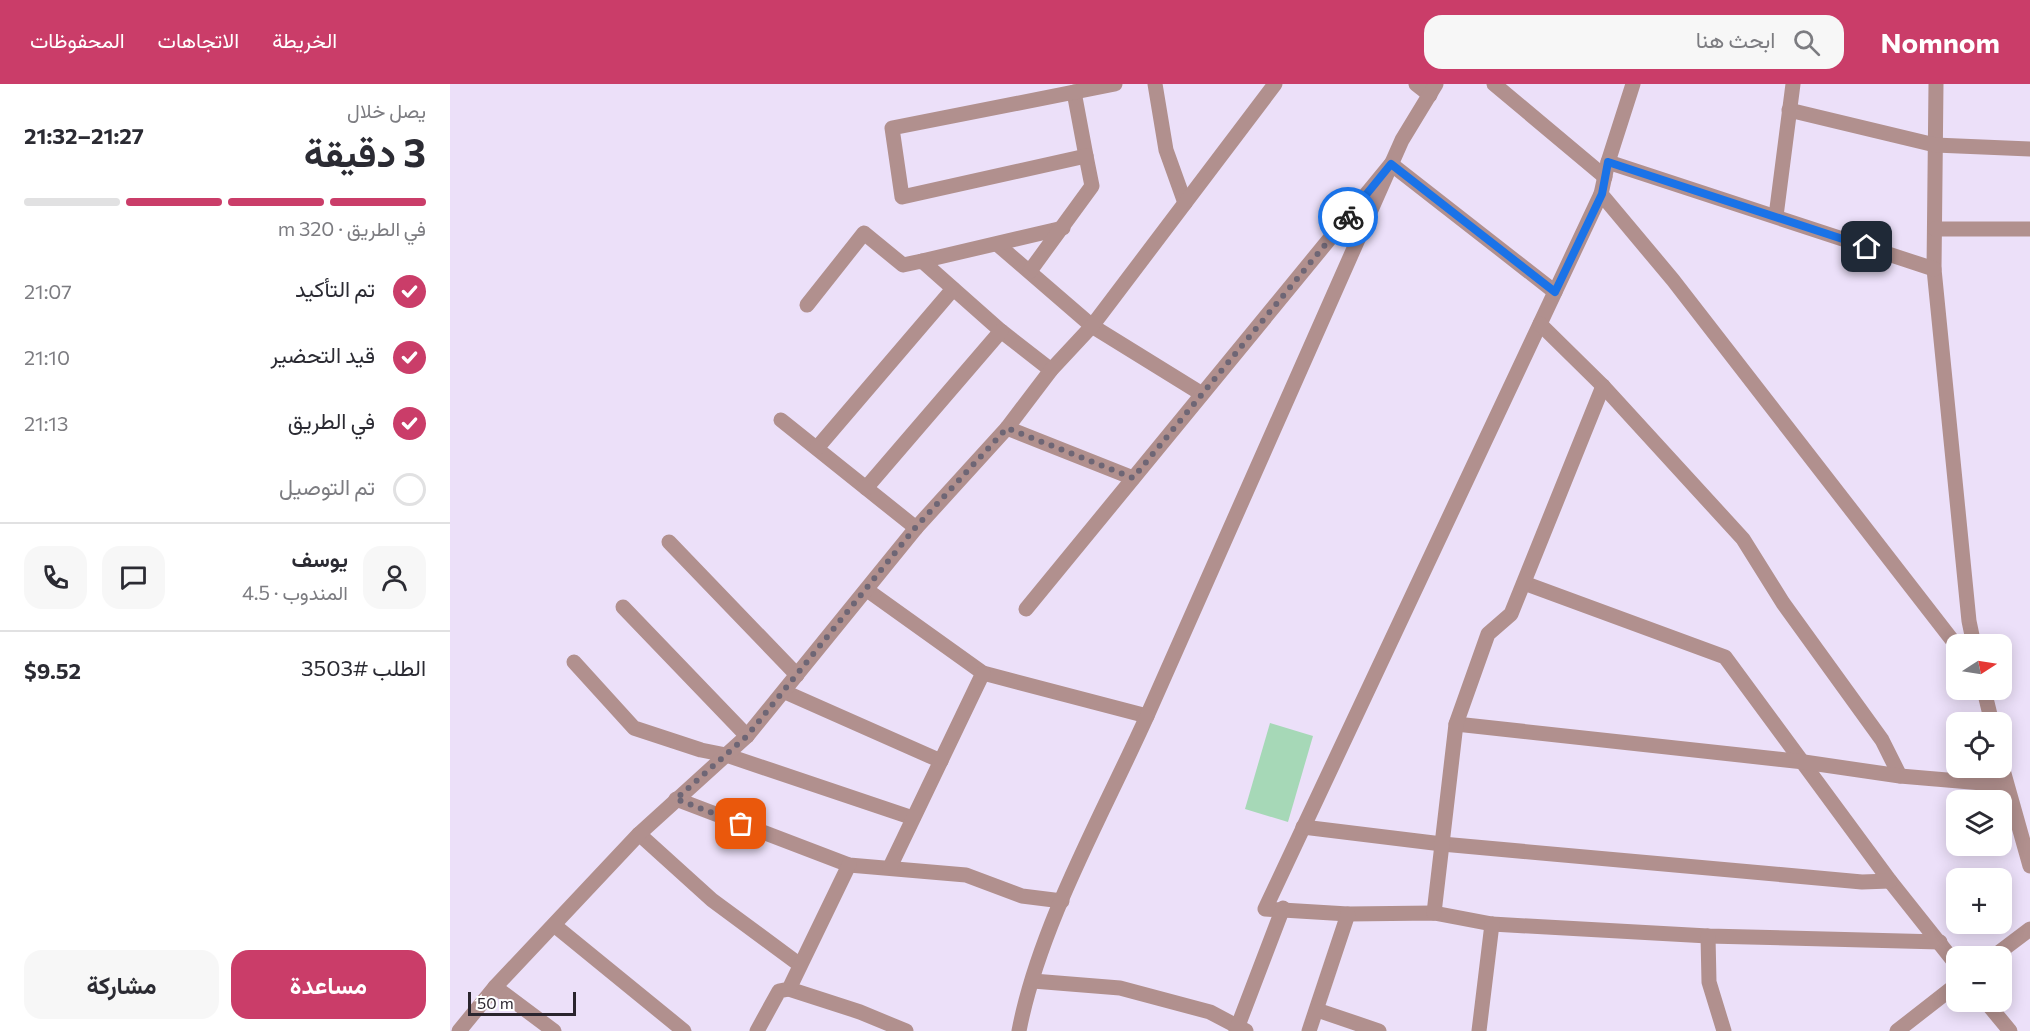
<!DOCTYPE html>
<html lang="ar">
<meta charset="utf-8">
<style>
:root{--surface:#fff;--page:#f7f7f7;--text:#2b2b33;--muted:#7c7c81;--line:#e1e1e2;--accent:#ca3d69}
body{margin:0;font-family:Commissioner,Vazirmatn,sans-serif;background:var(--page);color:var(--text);direction:rtl;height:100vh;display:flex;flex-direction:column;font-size:22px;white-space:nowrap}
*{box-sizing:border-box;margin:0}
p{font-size:20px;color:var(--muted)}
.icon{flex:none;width:33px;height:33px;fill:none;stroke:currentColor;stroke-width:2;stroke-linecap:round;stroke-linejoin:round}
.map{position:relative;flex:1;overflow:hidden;direction:ltr}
.drawer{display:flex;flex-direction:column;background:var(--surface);width:450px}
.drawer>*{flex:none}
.needle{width:39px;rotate:78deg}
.controls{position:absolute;left:1496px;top:550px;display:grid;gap:12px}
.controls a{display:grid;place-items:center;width:66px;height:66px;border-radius:12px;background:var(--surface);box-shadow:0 3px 15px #0003;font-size:30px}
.scale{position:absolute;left:18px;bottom:15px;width:108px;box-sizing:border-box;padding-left:6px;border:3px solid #2a252e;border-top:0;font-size:16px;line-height:21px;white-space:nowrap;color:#2a252e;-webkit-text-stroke:4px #fff;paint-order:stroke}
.pin{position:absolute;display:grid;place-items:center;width:51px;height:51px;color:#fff;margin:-26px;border-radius:12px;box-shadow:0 3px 9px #0006}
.courier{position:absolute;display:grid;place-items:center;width:60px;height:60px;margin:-30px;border:4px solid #1a73e8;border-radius:50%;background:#fff;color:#222;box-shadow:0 2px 8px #0007}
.summary em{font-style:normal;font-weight:700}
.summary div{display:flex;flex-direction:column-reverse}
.summary{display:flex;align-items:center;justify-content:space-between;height:102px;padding:0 24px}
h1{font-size:39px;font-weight:700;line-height:45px}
.bar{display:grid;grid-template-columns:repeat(4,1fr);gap:9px 6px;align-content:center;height:72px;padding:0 24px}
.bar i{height:8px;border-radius:4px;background:var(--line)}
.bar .active{background:var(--accent)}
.bar p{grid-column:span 4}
.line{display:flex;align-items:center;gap:15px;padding:0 24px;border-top:2px solid var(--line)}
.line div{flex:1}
.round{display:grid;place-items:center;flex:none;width:63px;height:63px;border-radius:18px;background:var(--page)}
ol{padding:0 24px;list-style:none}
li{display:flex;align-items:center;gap:18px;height:66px}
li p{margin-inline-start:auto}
li .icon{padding:6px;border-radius:50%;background:var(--accent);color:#fff;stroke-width:4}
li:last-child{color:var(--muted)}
li i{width:33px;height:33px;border:3px solid var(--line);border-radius:50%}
.button{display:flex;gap:12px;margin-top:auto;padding:12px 24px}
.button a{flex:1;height:69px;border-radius:18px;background:var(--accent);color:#fff;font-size:24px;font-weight:700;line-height:69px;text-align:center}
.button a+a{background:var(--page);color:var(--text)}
header{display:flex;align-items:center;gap:36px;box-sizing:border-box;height:84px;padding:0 30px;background:var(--accent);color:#fff}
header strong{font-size:28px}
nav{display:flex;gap:33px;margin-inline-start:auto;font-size:21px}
.search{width:420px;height:54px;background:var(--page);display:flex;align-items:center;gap:15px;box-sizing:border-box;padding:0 21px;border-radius:18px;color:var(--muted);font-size:22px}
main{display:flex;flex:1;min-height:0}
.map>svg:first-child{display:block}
</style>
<header>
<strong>Nomnom</strong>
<div class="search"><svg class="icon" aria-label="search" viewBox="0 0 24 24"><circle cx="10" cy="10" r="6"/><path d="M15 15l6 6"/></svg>ابحث هنا</div>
<nav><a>الخريطة</a><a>الاتجاهات</a><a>المحفوظات</a></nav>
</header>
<main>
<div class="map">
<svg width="1580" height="947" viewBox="0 0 1580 947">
<rect width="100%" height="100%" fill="#ece0f9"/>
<polygon fill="#a6d8b7" points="820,639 863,652 838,738 795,725"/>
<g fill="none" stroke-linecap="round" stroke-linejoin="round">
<g stroke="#b1908e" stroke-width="15">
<polyline points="705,0 716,66 735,119"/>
<polyline points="966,0 980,11"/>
<polyline points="1044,0 1155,93"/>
<polyline points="1183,0 1158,78 1151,110 815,825 898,830 984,829 1042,840 1258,852 1490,858"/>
<polyline points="1486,0 1484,185 1519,537 1524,561"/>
<polyline points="624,8 636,72"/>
<polyline points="1339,26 1485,61 1580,65"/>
<polyline points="1158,78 1484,185"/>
<polyline points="1151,110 1223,196 1506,561"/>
<polyline points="1326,132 1343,0"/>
<polyline points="1485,145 1580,145"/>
<polyline points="547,160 642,242 752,310"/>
<polyline points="472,177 613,144"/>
<polyline points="580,187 642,102 636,72 452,113 442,44 665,0"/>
<polyline points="357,221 414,149 453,181 472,177 551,247 601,286"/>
<polyline points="1090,240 1153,302 1293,455 1333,519 1432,656 1450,692"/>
<polyline points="331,336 466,444"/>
<polyline points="557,344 683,394"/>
<polyline points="367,364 503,205"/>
<polyline points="416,404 551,247"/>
<polyline points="219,458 347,591"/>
<polyline points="1074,499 1275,573 1440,797 1506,880"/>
<polyline points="417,506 533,589 697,632"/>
<polyline points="173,523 297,652"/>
<polyline points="576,525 941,80 1105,208"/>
<polyline points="124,578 184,644 251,666 276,671 463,734"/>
<polyline points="1534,606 1542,639"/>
<polyline points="335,608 491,677"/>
<polyline points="1006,640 1354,678 1450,692 1556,701"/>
<polyline points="1551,679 1580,782"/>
<polyline points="226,715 399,781 516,791 572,812 612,817"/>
<polyline points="853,743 992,760 1412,798 1440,797"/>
<polyline points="189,750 262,816 350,881"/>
<polyline points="440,783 533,589"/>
<polyline points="984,829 1006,640 1038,550 1061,530 1153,302"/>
<polyline points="104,841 234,947"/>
<polyline points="1258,852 1259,898 1274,947"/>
<polyline points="1543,873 1580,845"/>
<polyline points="583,897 670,904 760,928 796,947"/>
<polyline points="45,903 104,947"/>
<polyline points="339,905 410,928 456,947"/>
<polyline points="1536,918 1560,947"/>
<polyline points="867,926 929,947"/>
<polyline points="9,947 45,903 189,750 297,652 466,444 557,344 601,286 642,242 825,0"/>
<polyline points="307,947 329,907 339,905 399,781"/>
<path d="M569,947c20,-105 84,-217 128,-315 86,-192 169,-384 255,-576l34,-56"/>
<polyline points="786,947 833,824"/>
<polyline points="859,947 898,830"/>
<polyline points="1029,947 1042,840"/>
<polyline points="1447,947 1506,901"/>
</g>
</g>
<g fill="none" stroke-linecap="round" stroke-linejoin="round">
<polyline stroke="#6e6675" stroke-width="6" stroke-dasharray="0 10.8" points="291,740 226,715 297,652 465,444 557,344 683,394 898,133"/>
<polyline stroke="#1a73e8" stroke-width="8" points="898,133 941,80 1105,208 1152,110 1158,78 1417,163"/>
</g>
</svg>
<div class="controls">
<a><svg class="needle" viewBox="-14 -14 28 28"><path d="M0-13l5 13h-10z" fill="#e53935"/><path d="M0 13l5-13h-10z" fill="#7c7c81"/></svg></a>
<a><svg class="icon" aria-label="locate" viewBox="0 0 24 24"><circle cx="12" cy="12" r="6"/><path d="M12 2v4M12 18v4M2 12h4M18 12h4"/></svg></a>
<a><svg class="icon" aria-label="layers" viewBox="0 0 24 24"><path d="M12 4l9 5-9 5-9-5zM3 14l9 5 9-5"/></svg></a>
<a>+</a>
<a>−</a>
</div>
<div class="scale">50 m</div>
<div class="pin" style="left:291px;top:740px;background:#ea580c"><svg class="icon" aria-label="bag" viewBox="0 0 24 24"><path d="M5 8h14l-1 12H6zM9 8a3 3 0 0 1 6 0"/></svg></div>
<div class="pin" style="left:1417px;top:163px;background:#1f2937"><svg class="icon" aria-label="home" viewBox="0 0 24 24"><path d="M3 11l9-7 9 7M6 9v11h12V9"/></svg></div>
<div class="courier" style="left:898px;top:133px"><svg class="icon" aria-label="bike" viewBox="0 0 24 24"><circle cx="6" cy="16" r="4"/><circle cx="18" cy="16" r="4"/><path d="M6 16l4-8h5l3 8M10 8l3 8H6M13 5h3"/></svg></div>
</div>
<section class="drawer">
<div class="summary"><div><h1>3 دقيقة</h1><p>يصل خلال</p></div><em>21:27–21:32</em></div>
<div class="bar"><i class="active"></i><i class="active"></i><i class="active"></i><i></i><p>في الطريق · 320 m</p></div>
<ol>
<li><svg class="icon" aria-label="check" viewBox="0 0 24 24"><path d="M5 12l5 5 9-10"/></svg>تم التأكيد<p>21:07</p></li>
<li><svg class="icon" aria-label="check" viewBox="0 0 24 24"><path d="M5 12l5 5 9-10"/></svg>قيد التحضير<p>21:10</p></li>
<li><svg class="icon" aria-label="check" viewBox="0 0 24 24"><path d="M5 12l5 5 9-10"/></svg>في الطريق<p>21:13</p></li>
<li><i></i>تم التوصيل</li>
</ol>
<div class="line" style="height:108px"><a class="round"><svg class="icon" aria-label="person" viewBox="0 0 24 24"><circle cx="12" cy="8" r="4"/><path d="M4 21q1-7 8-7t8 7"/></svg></a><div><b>يوسف</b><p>المندوب · 4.5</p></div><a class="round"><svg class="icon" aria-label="chat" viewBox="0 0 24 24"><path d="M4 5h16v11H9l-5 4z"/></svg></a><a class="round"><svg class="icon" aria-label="phone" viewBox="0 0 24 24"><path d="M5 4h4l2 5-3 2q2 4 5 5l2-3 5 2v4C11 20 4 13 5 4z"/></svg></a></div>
<div class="line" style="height:78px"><div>الطلب #3503</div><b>$9.52</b></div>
<div class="button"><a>مساعدة</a><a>مشاركة</a></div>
</section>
</main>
